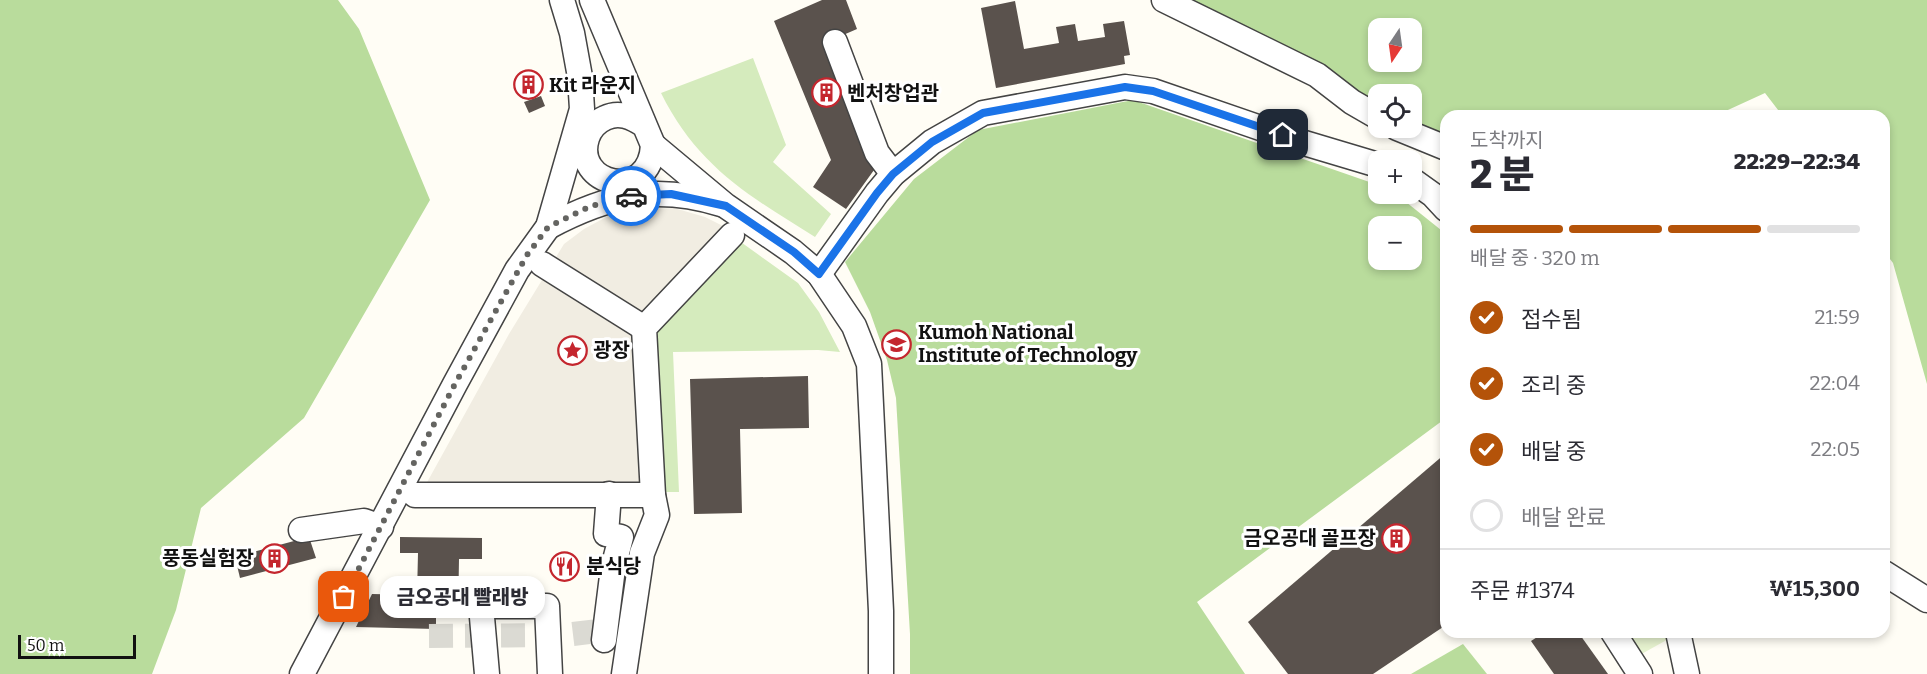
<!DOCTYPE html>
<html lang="ko">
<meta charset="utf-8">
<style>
:root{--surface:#fff;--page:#f7f7f7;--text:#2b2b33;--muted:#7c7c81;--line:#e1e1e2;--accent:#b45309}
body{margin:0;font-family:Bitter,"Noto Sans KR",serif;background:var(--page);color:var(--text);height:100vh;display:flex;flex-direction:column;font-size:22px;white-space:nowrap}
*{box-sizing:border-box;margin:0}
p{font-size:20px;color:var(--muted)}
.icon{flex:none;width:33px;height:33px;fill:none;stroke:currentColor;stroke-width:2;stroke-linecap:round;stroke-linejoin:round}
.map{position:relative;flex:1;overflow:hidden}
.side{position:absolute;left:1440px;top:110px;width:450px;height:528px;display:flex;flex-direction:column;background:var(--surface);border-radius:18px;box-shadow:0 3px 9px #0003}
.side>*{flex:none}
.needle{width:39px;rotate:193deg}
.buttons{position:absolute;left:1368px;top:18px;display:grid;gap:12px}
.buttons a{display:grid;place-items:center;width:54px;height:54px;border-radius:12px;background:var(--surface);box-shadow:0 3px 9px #0003;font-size:30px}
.scale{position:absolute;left:18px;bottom:15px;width:118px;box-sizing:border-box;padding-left:6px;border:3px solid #111;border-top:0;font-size:16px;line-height:21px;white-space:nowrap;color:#111;-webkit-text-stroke:4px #fff;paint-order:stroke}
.pin{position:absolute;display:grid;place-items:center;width:51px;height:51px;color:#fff;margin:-26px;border-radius:12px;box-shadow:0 3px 9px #0006}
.courier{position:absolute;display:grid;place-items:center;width:60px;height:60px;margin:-30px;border:4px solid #1a73e8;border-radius:50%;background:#fff;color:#222;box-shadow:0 2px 8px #0007}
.bubble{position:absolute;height:42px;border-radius:18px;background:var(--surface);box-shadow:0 3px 9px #0003;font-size:20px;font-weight:800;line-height:42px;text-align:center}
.summary em{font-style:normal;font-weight:800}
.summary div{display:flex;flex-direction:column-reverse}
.summary{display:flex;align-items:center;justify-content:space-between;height:102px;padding:0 30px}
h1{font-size:39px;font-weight:800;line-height:45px}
.bar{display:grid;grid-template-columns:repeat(4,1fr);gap:9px 6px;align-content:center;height:72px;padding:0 30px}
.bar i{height:8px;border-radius:4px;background:var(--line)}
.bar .active{background:var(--accent)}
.bar p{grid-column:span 4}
.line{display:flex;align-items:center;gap:15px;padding:0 30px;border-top:2px solid var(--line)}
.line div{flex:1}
ol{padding:0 30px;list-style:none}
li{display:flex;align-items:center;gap:18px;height:66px}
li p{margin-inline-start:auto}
li .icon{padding:6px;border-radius:50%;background:var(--accent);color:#fff;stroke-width:4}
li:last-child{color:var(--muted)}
li i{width:33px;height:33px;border:3px solid var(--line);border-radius:50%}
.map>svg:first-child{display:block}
</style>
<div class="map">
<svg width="1927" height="674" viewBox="0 0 1927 674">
<rect width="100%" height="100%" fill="#fffdf5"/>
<g fill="#d5ebbd">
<path d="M753,58l33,87 -13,17 58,52 -16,23c-66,-41 -118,-71 -154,-144z"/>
<polygon points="738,240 798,283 819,312 840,352 818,350 673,352 679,492 655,492 649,329"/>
</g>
<g fill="#b9dc9c" fill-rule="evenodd">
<polygon points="0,0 338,0 359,29 430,200 304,418 201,508 176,610 152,674 0,674"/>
<path d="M1166,0h761v384l-34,-121 -9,-12v-135l-102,-1 -17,-22 -48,22 -271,1v28l-34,-17v-33h-34v16zM1378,28h34v34h-34z"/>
<path d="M1133,100l245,85v9h18l50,40v184l-249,184 48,72h-335v-40l-14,-236 -9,-38 -17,-48 -25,-50 69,-83 64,-49zM1378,226h34v34h-34z"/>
<polygon points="1463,644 1487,674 1411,674"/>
</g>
<polygon fill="#e6f2cf" points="1619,632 1670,632 1672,637 1638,656"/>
<polygon fill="#f1ede2" points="674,208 705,217 731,230 644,326 650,492 420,495 509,334 564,244 584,229 612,214 642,209"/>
<g fill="#5a524d">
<polygon points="822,0 846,0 857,29 827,42 870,144 874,170 846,209 813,187 831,160 774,21"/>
<polygon points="1015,1 1024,49 1059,43 1056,27 1075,24 1078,41 1105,37 1103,24 1124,21 1130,55 1124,56 1125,64 996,88 981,8"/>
<circle cx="528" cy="85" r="9"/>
<polygon points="541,96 545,106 529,113 524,102"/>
<polygon points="808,376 809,428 740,429 742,513 694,514 690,379"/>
<polygon points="1446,453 1446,625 1373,674 1288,674 1248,622"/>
<polygon points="309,537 316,558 240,578 235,557"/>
<polygon points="400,537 482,538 482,559 459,559 458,617 436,617 436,629 356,627 372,594 417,595 418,553 400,553"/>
<polygon points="1545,632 1578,632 1608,674 1554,674 1531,641"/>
</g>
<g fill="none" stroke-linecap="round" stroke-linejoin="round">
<polyline stroke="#dbdad3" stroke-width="24" stroke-dasharray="24 12" stroke-linecap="butt" points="429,636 565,635 606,630"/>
<defs>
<g id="minor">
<path d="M592,0l61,145c-3,59 -81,40 -66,-7 3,-9 9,-16 18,-20 14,-7 27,-1 39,7"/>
<polyline points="1164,0 1317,75 1352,102 1378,117"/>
<polyline points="835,42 877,153 893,174"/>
<polyline points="1397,128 1446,148"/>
<polyline points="653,145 726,206 793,252 819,274 854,326 869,364 881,611 881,674"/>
<polyline points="1412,180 1433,195 1446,209"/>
<path d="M548,227c60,-32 107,-43 173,-23"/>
<polyline points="542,264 644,328"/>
<polyline points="819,274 877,193 893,174 932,142 983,113 1125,87 1153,91 1301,142 1378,165"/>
<polyline points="415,495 653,495"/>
<polyline points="301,530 364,521 381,527"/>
<polyline points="1884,573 1927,600"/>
<polyline points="1613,632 1640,674"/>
<polyline points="1678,632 1687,674"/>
<polyline points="604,640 613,568 621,537 606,534 609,494"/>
<polyline points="302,674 455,384 517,270 548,227 582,109 580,77 572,33 562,0"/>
<polyline points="487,674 481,606 547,606 550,674"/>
<polyline points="624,674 642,553 657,515 653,495 644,328 732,235"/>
</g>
</defs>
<use href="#minor" stroke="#444" stroke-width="27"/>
<use href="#minor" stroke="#fff" stroke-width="24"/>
</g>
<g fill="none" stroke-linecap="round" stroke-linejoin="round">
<polyline stroke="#646461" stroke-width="6" stroke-dasharray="0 10.8" points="344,597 455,384 527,255 548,227 591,206 631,196"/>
<polyline stroke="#1a73e8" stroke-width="8" points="631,196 671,194 726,206 794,252 819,274 877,193 893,174 932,142 983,113 1125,87 1153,91 1283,135"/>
</g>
<defs>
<symbol id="building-ring" viewBox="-11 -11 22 22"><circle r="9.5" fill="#fff" stroke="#c4262e" stroke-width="1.5"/><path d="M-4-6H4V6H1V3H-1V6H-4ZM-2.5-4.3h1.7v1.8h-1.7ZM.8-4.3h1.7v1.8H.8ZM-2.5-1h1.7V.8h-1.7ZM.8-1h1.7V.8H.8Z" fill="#c4262e"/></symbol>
<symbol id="university-ring" viewBox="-11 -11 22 22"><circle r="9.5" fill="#fff" stroke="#c4262e" stroke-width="1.5"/><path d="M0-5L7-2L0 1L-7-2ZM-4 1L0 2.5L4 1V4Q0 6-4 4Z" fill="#c4262e"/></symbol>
<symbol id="sight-ring" viewBox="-11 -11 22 22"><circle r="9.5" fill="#fff" stroke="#c4262e" stroke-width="1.5"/><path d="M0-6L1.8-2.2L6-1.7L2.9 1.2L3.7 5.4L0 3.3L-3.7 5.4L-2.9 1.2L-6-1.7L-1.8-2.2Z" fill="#c4262e"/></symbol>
<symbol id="restaurant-ring" viewBox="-11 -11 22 22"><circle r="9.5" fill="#fff" stroke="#c4262e" stroke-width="1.5"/><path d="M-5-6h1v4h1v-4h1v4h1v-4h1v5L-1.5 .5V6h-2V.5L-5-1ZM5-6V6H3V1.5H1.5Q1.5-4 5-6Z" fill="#c4262e"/></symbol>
</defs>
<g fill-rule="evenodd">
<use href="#building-ring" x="512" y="68" width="33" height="33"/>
<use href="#building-ring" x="810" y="76" width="33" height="33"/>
<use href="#university-ring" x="880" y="328" width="33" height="33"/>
<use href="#sight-ring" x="556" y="334" width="33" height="33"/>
<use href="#building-ring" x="1380" y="522" width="33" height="33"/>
<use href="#building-ring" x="258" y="542" width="33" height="33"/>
<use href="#restaurant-ring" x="548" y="550" width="33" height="33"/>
</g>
<g text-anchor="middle" stroke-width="6" stroke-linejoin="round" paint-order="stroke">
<g font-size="20" font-weight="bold" fill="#111" stroke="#fff" text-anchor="start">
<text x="549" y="92">Kit 라운지</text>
<text x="847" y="100">벤처창업관</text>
<text x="918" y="339">Kumoh National<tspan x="918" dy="23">Institute of Technology</tspan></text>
<text x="593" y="357">광장</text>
<text x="1376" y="545" text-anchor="end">금오공대 골프장</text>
<text x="254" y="565" text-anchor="end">풍동실험장</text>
<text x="586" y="573">분식당</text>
</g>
</g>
</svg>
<div class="buttons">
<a><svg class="needle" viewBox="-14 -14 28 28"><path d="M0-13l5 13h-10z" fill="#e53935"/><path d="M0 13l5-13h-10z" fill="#7c7c81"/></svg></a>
<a><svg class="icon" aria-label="locate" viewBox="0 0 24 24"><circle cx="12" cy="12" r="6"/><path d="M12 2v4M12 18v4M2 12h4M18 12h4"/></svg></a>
<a>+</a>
<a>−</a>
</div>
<div class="scale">50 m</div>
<div class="pin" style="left:344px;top:597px;background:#ea580c"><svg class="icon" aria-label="bag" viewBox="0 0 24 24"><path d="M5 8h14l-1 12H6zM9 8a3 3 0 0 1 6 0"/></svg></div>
<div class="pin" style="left:1283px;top:135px;background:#1f2937"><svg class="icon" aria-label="home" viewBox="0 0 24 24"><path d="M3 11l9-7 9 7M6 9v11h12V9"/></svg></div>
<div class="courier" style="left:631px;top:196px"><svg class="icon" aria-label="car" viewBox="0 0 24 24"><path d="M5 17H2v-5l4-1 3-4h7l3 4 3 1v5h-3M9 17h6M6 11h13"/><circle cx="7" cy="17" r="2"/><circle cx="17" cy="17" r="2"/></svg></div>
<div class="bubble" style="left:380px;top:576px;width:165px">금오공대 빨래방</div>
<section class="side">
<div class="summary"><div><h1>2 분</h1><p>도착까지</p></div><em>22:29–22:34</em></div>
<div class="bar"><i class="active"></i><i class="active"></i><i class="active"></i><i></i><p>배달 중 · 320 m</p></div>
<ol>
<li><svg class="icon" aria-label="check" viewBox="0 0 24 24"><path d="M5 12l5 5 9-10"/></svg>접수됨<p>21:59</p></li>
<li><svg class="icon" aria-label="check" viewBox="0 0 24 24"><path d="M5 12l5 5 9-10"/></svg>조리 중<p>22:04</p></li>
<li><svg class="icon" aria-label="check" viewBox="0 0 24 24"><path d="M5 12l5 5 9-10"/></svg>배달 중<p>22:05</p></li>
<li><i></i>배달 완료</li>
</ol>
<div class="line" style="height:78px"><div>주문 #1374</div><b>₩15,300</b></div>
</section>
</div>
